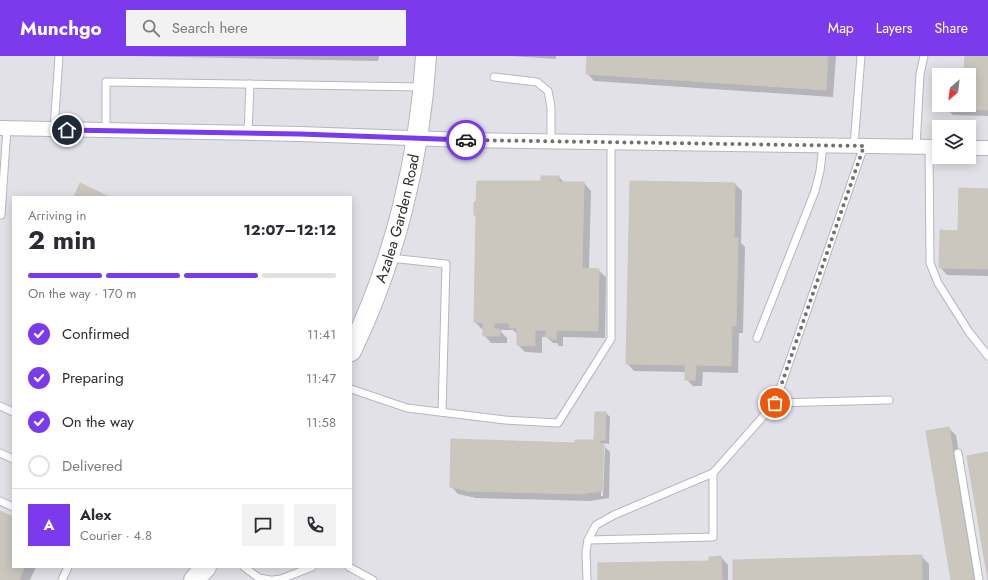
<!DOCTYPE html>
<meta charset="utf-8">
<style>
:root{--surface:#fff;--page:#f2f2f3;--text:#2b2b33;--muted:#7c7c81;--line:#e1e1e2;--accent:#7c3aed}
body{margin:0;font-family:Jost,sans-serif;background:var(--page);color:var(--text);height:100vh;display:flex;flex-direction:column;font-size:15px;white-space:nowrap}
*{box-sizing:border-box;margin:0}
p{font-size:13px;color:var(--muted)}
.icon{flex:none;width:22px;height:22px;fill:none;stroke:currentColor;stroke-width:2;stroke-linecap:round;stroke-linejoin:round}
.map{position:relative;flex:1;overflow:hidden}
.sheet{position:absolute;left:12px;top:140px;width:340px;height:372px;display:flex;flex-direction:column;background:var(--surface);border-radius:0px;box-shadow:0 2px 10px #0003}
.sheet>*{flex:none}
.needle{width:26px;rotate:208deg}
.controls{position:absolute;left:932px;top:12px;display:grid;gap:8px}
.controls a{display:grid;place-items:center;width:44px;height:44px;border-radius:0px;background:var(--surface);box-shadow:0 2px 10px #0003;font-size:20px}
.pin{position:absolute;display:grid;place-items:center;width:34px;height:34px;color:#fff;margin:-17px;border:2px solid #fff;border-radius:50%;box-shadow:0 1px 4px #0007}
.courier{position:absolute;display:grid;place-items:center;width:40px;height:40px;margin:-20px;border:3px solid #7c3aed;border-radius:50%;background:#fff;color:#222;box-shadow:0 1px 5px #0007}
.headline em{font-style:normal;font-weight:700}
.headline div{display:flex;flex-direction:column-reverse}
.headline{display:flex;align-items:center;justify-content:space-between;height:68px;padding:0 16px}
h1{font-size:26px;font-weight:700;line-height:30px}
.bar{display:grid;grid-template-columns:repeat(4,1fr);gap:6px 4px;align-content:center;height:48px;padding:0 16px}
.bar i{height:5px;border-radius:3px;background:var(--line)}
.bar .selected{background:var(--accent)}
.bar p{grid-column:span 4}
.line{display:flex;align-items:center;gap:10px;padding:0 16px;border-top:1px solid var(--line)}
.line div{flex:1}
.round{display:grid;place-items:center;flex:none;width:42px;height:42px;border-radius:0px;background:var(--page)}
ol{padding:0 16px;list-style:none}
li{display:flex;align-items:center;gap:12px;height:44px}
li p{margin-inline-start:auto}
li .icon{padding:4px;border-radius:50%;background:var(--accent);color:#fff;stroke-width:4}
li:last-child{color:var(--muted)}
li i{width:22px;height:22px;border:2px solid var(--line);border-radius:50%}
header{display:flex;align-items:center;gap:24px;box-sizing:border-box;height:56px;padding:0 20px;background:var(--accent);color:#fff}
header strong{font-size:19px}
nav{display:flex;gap:22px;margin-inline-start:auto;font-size:14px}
.search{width:280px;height:36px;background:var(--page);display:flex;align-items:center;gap:10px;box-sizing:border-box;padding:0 14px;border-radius:0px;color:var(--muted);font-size:15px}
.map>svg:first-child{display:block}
</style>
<header>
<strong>Munchgo</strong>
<div class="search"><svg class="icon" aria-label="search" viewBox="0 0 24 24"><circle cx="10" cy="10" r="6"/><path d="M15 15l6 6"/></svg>Search here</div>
<nav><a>Map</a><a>Layers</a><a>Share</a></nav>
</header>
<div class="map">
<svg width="988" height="524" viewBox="0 0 988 524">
<rect width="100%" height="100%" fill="#efe9e1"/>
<path fill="#e3e1e8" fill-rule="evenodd" d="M0,0h988v524h-988zM939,19h30v30h-30zM939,71h30v30h-30zM13,141h338v370h-338z"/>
<g fill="#0003" fill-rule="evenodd">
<polygon points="129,0 379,0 378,5"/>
<polygon points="511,0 556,0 556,3"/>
<polygon points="588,0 836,0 833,41 594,25 587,17"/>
<polygon points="966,0 988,0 988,60 953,59 946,52 946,49 969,49 969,19 949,19 965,15"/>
<polygon points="559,121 565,127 584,127 591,135 589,213 598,214 606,221 605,282 563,281 563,290 559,290 557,287 553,287 547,281 542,281 542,297 525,296 518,289 517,278 513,274 501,274 501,276 507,282 507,287 491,287 484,279 484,273 482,273 475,266 477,161 475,159 542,126"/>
<polygon points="735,128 742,135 741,187 745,191 743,277 739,277 738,317 703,316 702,330 693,330 686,323 686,316 634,315 627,307"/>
<polygon points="988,134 988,220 947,219 940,211 959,176"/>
<path d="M606,357l4,4 -1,27 -8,-1 9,9 -1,46 -19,3 -114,-3 -18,-4 -7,-8 125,-42 20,-3zM603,391h2l-2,49h-2z"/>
<polygon points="948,372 956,379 980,524 952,524"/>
<polygon points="0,456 13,462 13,511 36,511 30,524 0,524"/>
<polygon points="921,500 929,508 929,524 734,524"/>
<polygon points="721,501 728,509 728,524 599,524 710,505"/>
</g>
<g fill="#cbc7bf" stroke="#cbc5ba">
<polygon points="587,0 828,0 826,34 586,18"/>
<polygon points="965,0 988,0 988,54 945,52 945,49 969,49 969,19 948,19 948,14 964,14"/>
<polygon points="541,120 559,120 559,126 584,126 582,212 599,213 598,275 556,274 556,283 551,283 551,281 545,281 546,274 535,274 535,290 517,289 517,272 509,272 509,267 494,267 494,273 500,273 500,280 483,280 483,267 474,266 476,159 474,159 474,146 476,146 477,125 541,125"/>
<polygon points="630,125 735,127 734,182 738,182 736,270 732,270 731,310 696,309 695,324 685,324 685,309 626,308"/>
<polygon points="80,127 109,141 74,141"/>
<polygon points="959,132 988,133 988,213 939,212 940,174 958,175"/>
<polygon points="595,356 606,356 605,384 594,384"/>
<polygon points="949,371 974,524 951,524 926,375"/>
<polygon points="451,383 575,387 575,384 600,384 600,388 604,388 602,435 582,438 468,435 450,431"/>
<polygon points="988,396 988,524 967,400"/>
<polygon points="0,455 13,461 13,511 25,511 19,524 0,524"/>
<polygon points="922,499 922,524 733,524 733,504"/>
<polygon points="721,500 722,524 598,524 598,507 709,505 709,501"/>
</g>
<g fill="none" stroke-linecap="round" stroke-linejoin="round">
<defs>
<g id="service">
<polyline points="494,21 537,26 548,35 551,51 551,85"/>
<polyline points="54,73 59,0"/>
<polyline points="106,74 106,26 422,31"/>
<polyline points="248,77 250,28"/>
<polyline points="854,90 861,0"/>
<polyline points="916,91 920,18 924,0"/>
<polyline points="929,91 930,207 938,227 969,276 988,300"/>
<polyline points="0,159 1,159 7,72"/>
<polyline points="390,202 446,208 442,356"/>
<polyline points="757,282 815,135 820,115 823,89"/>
<polyline points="351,333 407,352 505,364 558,367 611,283 611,86"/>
<polyline points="775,347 889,344"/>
<polyline points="0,350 13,356"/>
<polyline points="0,397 13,403"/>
<polyline points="958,397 979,524"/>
<polyline points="0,445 13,451"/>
<polyline points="588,484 713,481 713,417"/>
<polyline points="244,511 259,522 270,524"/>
<polyline points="349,511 373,524"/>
<polyline points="62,524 68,511"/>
<polyline points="273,524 281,523 312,511"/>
<polyline points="587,524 586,496 588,484 596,469 614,459 713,417 775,347 864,90"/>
</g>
<g id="minor">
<polyline points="0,72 300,78 465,84 939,91"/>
<polyline points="969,92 988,92"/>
</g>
<g id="secondary">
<path id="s1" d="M351,295c44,-91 69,-194 75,-295"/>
<polyline points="194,524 206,511"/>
</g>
</defs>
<use href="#service" stroke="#b4b7c1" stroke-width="9"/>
<use href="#minor" stroke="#b4b7c1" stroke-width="16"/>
<use href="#secondary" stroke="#b4b7c1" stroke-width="22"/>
<use href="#service" stroke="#fff" stroke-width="7"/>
<use href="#minor" stroke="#fff" stroke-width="14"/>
<use href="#secondary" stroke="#fff" stroke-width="20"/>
</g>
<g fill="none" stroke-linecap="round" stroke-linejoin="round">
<polyline stroke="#726f6d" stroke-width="4" stroke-dasharray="0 7.2" points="466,84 864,90 775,347"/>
<polyline stroke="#7c3aed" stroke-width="5" points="67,74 300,78 466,84"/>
</g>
<g text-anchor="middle" stroke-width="3" stroke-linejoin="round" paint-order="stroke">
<g font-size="15" fill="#2e2e2e" stroke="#fff">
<text dy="5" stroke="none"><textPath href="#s1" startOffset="141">Azalea Garden Road</textPath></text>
</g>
</g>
</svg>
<div class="controls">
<a><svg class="needle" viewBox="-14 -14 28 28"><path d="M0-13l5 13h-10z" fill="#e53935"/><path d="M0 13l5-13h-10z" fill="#7c7c81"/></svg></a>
<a><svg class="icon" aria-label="layers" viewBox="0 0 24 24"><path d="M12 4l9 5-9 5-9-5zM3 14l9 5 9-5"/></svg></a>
</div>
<div class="pin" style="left:775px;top:347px;background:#ea580c"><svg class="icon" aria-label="bag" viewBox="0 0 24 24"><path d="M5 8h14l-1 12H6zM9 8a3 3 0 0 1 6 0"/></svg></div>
<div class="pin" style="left:67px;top:74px;background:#1f2937"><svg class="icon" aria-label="home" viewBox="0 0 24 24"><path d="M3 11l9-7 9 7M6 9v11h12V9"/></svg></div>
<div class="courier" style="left:466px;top:84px"><svg class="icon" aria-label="car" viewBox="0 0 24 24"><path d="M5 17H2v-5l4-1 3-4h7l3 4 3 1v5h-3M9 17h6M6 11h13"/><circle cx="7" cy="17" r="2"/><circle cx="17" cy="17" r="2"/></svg></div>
<section class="sheet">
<div class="headline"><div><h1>2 min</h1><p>Arriving in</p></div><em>12:07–12:12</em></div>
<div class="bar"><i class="selected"></i><i class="selected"></i><i class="selected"></i><i></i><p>On the way · 170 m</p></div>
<ol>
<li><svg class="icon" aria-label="check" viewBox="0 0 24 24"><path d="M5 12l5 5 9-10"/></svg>Confirmed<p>11:41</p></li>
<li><svg class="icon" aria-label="check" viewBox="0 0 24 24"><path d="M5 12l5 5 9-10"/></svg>Preparing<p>11:47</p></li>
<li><svg class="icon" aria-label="check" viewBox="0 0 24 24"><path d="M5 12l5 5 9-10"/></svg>On the way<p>11:58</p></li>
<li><i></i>Delivered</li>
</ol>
<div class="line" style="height:72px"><b class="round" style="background:var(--accent);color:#fff">A</b><div><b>Alex</b><p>Courier · 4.8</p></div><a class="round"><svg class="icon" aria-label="chat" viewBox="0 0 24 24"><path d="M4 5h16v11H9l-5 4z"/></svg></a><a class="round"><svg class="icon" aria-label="phone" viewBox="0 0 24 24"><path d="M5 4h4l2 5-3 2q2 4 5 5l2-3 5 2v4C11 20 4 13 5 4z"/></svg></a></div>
</section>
</div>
